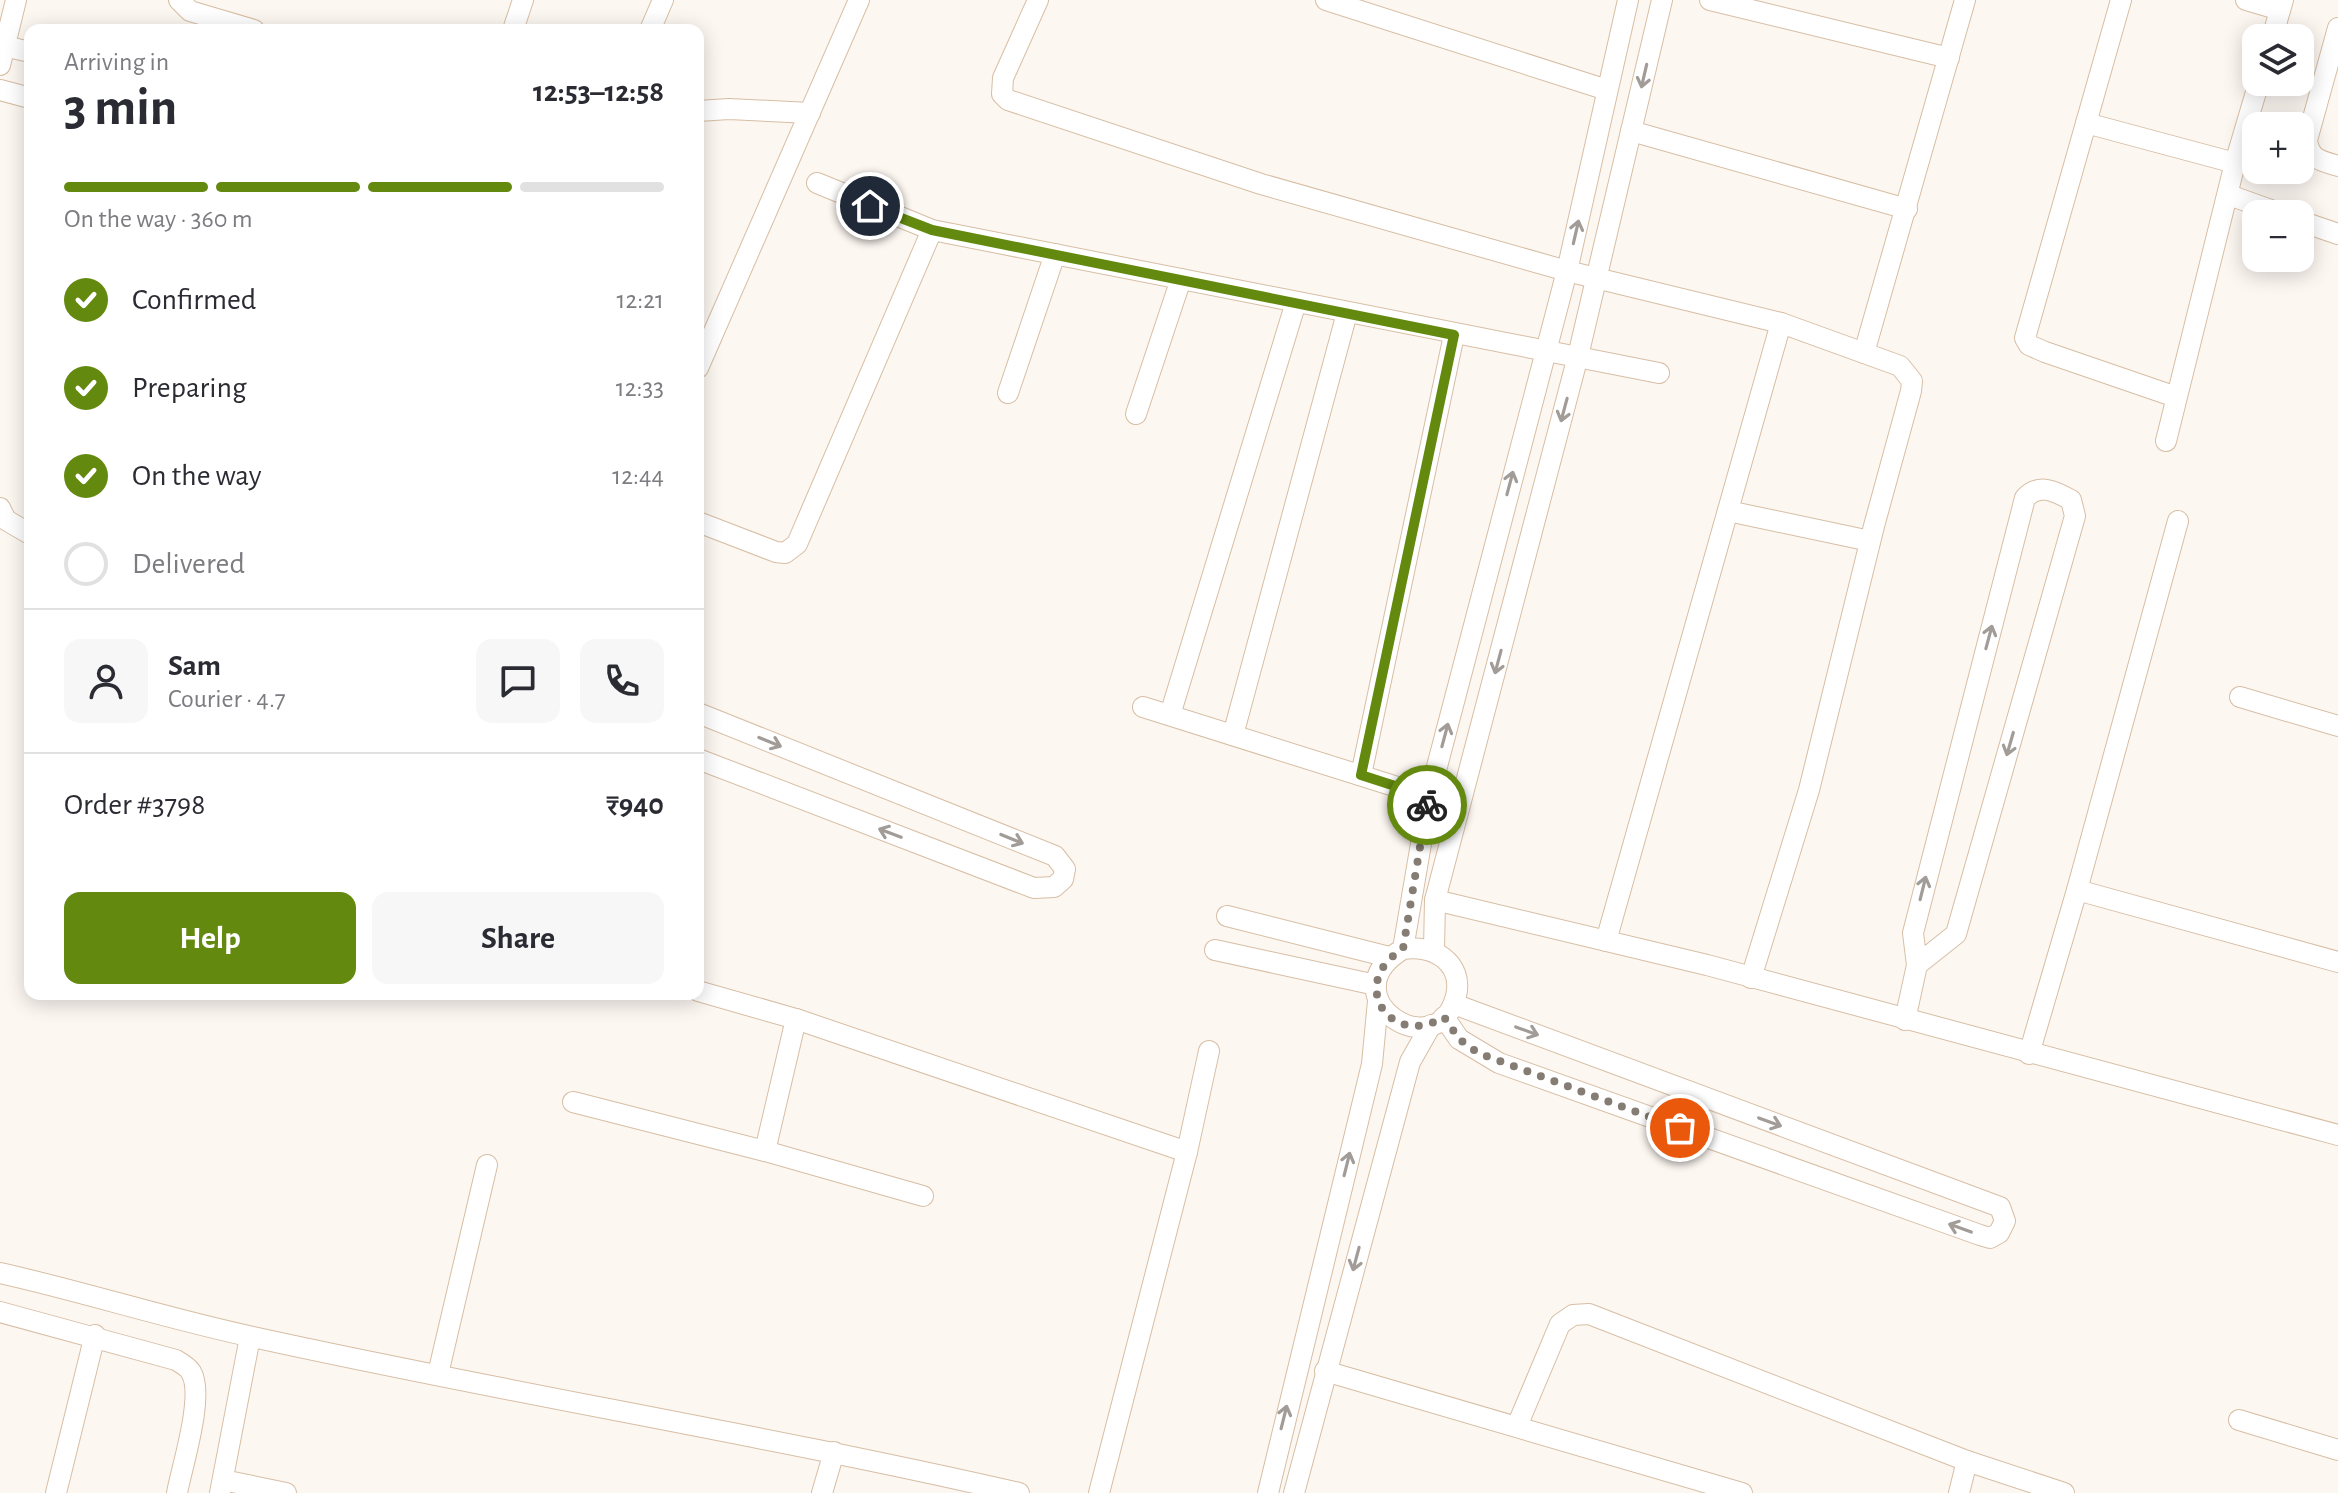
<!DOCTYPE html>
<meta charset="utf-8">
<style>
:root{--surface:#fff;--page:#f7f7f7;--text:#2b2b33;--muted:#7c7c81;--line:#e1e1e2;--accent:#64890f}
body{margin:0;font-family:"Alegreya Sans",sans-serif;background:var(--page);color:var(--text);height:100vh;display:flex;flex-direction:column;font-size:30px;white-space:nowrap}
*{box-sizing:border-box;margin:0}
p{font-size:26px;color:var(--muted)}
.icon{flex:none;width:44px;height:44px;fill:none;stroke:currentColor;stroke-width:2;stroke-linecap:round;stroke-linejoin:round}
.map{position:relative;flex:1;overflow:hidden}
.panel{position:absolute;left:24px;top:24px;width:680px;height:976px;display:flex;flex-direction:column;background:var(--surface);border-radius:16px;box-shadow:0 4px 20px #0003}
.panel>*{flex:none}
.tools{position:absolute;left:2242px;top:24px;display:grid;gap:16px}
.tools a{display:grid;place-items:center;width:72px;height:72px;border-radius:16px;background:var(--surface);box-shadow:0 4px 20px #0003;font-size:40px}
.pin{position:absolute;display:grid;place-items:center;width:68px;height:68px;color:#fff;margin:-34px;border:4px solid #fff;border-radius:50%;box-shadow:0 2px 8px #0007}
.courier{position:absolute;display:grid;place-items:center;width:80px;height:80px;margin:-40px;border:6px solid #64890f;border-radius:50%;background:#fff;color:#222;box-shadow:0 2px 10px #0007}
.overview em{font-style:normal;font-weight:700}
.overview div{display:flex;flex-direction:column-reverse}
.overview{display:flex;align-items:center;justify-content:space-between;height:136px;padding:0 40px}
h1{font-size:52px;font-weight:700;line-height:60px}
.bar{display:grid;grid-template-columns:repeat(4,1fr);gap:12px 8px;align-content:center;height:96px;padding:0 40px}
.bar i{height:10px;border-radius:6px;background:var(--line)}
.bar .current{background:var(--accent)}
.bar p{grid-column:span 4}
.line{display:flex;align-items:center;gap:20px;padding:0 40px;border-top:2px solid var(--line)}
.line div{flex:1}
.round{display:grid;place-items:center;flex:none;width:84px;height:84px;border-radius:16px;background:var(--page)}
ol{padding:0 40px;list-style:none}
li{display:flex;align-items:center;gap:24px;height:88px}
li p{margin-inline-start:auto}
li .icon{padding:8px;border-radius:50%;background:var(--accent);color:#fff;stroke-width:4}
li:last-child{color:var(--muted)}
li i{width:44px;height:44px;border:4px solid var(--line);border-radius:50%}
.primary-button{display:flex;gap:16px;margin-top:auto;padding:16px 40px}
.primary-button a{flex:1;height:92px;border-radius:16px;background:var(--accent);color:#fff;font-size:32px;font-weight:700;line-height:92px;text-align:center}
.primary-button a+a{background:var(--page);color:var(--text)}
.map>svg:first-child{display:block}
</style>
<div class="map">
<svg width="2338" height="1493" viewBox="0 0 2338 1493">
<rect width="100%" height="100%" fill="#fdf7f2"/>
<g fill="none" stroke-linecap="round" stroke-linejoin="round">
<defs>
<g id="minor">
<polyline points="179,0 190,11 254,30"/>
<polyline points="1038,0 1003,78 1002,94 1008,100 1261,184 1567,271 1781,323 1900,366 1912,381 1911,391 1874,526 1809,790 1751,978"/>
<polyline points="1326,0 1607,90"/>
<polyline points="1710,0 1949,58"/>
<polyline points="2121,0 2025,338 2029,345 2045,352 2176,397"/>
<polyline points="2246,0 2280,10"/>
<path d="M2338,28l-31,112c2,19 14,21 31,26"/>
<polyline points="513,30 523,0"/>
<polyline points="650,30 663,0"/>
<polyline points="2272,38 2283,0"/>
<polyline points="4,46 30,52"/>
<polyline points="0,65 16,0"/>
<polyline points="0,90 30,98"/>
<polyline points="698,111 729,109 810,113"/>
<polyline points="2086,123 2235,163"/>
<polyline points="1631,131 1907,209"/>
<polyline points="817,183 932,230 1659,373"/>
<polyline points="2229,195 2282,214"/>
<polyline points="2300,221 2338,234"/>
<polyline points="1864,353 1965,0"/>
<polyline points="698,368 859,0"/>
<polyline points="1008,393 1055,254"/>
<polyline points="1136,414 1181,279"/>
<polyline points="2166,441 2235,163 2259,82"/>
<polyline points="0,508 6,520 30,534"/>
<polyline points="1728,511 1870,541"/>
<polyline points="698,522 776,552 785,553 797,544 932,230"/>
<polyline points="2240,697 2338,726"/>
<polyline points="1143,707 1429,797"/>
<polyline points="698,713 1055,856 1065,869 1063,879 1054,887 1034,888 698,759"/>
<polyline points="1170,715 1296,302"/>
<polyline points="1233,735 1347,313"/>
<polyline points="1361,775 1454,335"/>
<polyline points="2077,890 2338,962"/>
<polyline points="1435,900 1707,965 2338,1135"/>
<polyline points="1227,916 1389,957"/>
<polyline points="1606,941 1781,323"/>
<path d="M1403,949c29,-5 61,13 53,47 -19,74 -131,0 -53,-47l26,-152 138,-526 61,-271"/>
<polyline points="1215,950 1376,985"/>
<polyline points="1434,950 1435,900 1578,356 1662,0"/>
<polyline points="698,991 796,1019 1187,1152"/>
<polyline points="1444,1017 1459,1039 1499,1063 1980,1235 1990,1238 1999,1233 2005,1221 2000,1207 1454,1004"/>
<path d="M1905,1020l12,-55 -4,-32 112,-435c14,-15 30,-7 46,2l4,16 -119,418 -39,31"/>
<polyline points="2029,1054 2077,890 2178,521"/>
<polyline points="573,1102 765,1151 796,1019"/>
<polyline points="765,1151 923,1196"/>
<path d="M0,1273c85,19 168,46 253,64 254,56 512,98 766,156"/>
<path d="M0,1312l176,48c5,3 12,7 15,12 14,23 -9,94 -14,121"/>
<polyline points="1325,1371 1742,1493"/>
<polyline points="438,1374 487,1165"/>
<polyline points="2239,1420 2338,1450"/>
<polyline points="1517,1426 1560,1324 1573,1315 1589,1314 1967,1461 2064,1493"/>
<polyline points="223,1480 286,1493"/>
<polyline points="56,1493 95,1335"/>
<polyline points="220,1493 250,1337"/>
<polyline points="822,1493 834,1452"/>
<polyline points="1099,1493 1187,1152 1209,1051"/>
<polyline points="1268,1493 1372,1064 1378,1001"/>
<polyline points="1294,1493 1410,1062 1431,1025"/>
<polyline points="1959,1493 1967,1461"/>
</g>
</defs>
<use href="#minor" stroke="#d7bea4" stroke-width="22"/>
<use href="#minor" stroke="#fff" stroke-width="20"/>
</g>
<defs><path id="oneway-shaft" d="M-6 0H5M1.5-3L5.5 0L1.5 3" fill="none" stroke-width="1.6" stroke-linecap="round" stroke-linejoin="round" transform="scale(2)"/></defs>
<g stroke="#a29c98">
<use href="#oneway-shaft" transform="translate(1644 76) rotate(103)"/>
<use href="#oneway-shaft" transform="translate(1576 232) rotate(-77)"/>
<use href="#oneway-shaft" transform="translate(1564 410) rotate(105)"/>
<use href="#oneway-shaft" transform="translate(1510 483) rotate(-75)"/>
<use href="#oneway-shaft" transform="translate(1989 637) rotate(-75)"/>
<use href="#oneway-shaft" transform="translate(1498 662) rotate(105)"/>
<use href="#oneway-shaft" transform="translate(1445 735) rotate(-75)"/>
<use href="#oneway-shaft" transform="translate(770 742) rotate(22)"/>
<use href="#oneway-shaft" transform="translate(2010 744) rotate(106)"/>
<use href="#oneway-shaft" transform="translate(890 833) rotate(-159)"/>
<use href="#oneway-shaft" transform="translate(1012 839) rotate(22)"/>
<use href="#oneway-shaft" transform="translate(1923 888) rotate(-76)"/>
<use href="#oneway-shaft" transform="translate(1527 1031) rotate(20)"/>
<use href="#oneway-shaft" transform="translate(1770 1122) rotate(20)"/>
<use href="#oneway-shaft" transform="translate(1347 1164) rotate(-76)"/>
<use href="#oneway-shaft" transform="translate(1960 1228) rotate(-160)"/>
<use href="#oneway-shaft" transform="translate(1356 1259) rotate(105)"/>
<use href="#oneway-shaft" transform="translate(1284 1417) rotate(-76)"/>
</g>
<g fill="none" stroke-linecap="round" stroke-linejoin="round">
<path stroke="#857c74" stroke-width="8" stroke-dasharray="0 14.4" d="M1427,805l-24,144c-56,33 -14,101 41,68l15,22 19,14 202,75"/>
<polyline stroke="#64890f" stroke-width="10" points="870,206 932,230 1454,335 1361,775 1429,797 1427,805"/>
</g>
</svg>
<div class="tools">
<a><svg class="icon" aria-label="layers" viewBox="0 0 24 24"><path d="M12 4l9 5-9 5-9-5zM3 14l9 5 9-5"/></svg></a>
<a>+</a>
<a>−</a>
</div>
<div class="pin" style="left:1680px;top:1128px;background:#ea580c"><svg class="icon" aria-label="bag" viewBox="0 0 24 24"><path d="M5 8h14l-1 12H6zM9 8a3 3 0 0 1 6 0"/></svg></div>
<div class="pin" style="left:870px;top:206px;background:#1f2937"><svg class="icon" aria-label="home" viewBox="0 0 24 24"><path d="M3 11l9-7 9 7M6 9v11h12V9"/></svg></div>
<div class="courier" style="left:1427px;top:805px"><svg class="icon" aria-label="bike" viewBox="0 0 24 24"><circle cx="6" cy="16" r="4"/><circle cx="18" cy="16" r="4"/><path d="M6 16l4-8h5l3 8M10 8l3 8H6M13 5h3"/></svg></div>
<section class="panel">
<div class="overview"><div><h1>3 min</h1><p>Arriving in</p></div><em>12:53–12:58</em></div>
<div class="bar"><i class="current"></i><i class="current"></i><i class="current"></i><i></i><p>On the way · 360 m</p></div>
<ol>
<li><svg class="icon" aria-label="check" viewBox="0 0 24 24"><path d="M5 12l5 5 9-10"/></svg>Confirmed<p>12:21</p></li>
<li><svg class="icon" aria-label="check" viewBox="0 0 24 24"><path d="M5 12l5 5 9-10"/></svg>Preparing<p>12:33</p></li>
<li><svg class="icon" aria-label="check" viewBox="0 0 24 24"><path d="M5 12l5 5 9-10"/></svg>On the way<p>12:44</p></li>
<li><i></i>Delivered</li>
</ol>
<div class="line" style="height:144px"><a class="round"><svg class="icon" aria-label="person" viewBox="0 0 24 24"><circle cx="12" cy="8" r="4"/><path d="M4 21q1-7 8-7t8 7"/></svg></a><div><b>Sam</b><p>Courier · 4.7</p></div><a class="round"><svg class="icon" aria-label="chat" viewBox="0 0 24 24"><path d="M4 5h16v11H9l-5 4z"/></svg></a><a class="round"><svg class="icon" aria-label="phone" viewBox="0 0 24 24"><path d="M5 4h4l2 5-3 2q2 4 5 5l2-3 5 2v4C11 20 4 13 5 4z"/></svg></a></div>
<div class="line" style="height:104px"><div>Order #3798</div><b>₹940</b></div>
<div class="primary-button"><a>Help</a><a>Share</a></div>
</section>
</div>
